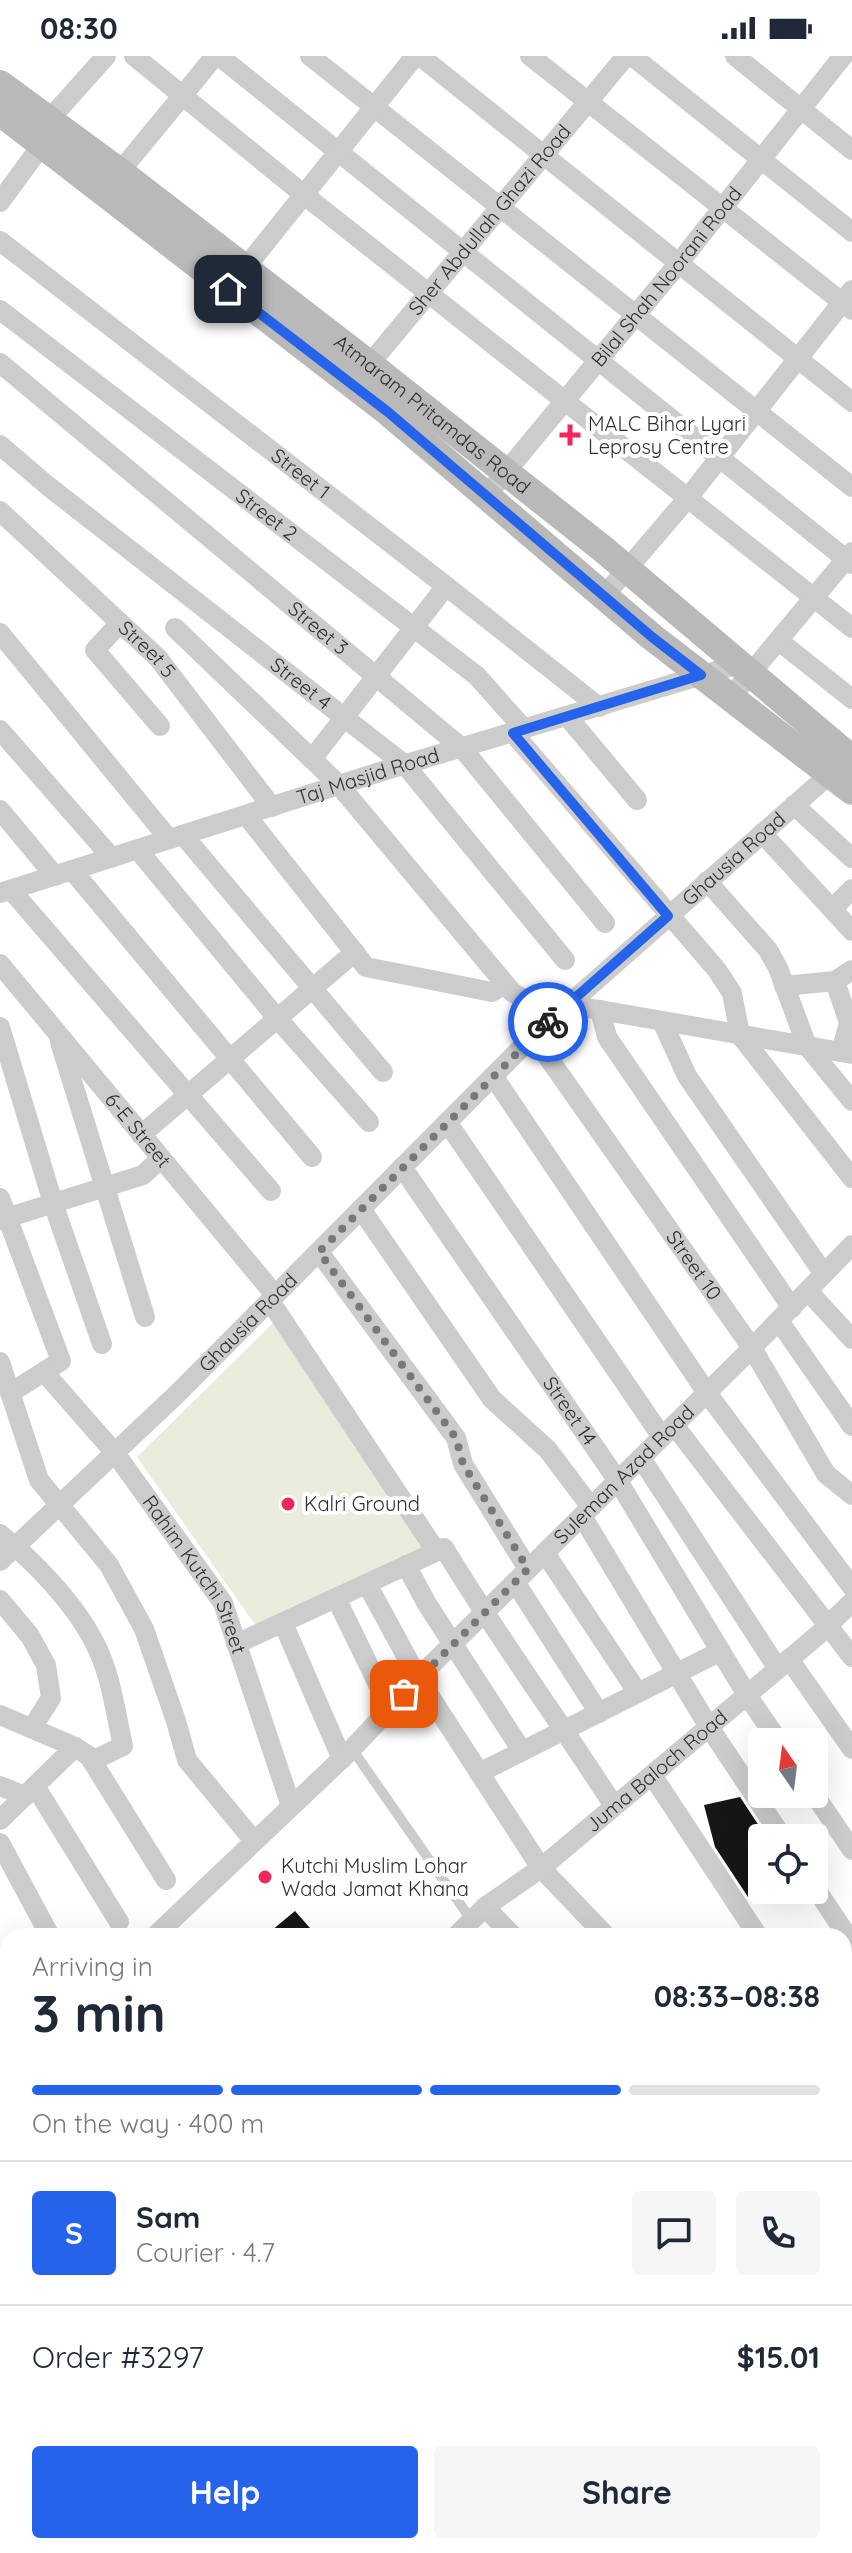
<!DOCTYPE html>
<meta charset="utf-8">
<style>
:root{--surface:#fff;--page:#f6f6f7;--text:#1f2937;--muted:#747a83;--line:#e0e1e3;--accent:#2563eb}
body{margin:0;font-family:Quicksand,sans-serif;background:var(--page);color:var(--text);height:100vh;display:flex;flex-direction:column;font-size:30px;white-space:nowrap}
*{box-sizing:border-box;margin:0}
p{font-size:26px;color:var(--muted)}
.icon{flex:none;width:44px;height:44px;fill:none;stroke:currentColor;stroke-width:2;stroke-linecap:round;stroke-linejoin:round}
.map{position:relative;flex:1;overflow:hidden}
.drawer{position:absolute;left:0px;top:1872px;width:852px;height:626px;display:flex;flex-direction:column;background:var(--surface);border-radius:24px 24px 0 0;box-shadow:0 8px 32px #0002}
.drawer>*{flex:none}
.needle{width:52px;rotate:346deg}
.controls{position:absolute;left:748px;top:1672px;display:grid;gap:16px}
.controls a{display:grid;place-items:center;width:80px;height:80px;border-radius:8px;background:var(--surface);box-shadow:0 8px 32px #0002;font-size:40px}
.pin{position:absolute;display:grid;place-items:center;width:68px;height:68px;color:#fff;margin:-34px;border-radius:16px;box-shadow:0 4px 12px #0006}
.courier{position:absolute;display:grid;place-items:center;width:80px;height:80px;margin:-40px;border:6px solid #2563eb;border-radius:50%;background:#fff;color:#222;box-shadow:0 2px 10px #0007}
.head em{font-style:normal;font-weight:800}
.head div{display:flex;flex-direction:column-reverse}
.head{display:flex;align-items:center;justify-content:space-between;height:136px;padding:0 32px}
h1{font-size:52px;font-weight:800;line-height:60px}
.bar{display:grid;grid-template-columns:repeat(4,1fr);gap:12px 8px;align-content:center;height:96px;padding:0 32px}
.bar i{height:10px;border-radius:6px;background:var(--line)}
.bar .active{background:var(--accent)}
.bar p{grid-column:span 4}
.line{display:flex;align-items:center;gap:20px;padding:0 32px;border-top:2px solid var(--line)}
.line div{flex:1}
.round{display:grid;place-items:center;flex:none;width:84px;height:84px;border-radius:8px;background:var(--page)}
.primary-button{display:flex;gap:16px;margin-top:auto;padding:16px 32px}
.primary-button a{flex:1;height:92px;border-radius:8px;background:var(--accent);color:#fff;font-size:32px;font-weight:800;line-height:92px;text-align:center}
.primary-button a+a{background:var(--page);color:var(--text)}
.status{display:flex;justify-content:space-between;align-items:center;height:56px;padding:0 40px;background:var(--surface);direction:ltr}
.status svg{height:22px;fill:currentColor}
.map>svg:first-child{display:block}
</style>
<div class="status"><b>08:30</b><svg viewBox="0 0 49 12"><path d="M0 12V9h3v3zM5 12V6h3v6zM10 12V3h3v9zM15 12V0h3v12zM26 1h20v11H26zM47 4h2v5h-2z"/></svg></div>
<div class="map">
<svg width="852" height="2497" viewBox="0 0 852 2497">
<rect width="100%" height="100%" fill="#fff"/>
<polygon fill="#e8eddc" points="280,1260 437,1495 261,1577 137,1401"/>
<g fill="#161616">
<polygon points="740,1741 767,1782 762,1782 762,1832 748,1841 715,1791 704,1749"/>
<polygon points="295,1855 317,1880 265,1880"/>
</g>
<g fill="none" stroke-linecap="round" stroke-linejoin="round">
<polyline stroke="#ccc" stroke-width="10" points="352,1693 472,1865"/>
<g stroke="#ccc" stroke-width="20">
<polyline points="134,0 303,138 852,572"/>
<polyline points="219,0 852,508"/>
<polyline points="310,0 852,431"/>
<polyline points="420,0 852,346"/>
<polyline points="530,0 852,254"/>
<polyline points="632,0 852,176"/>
<polyline points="735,0 852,94"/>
<polyline points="48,65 106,0"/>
<polyline points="113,124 215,0"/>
<polyline points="0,146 41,90"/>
<path id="s1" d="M0,185l446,345 153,121"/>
<polyline points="238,221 415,0"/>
<path id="s2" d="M0,254l477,366 47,53"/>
<path id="s3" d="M0,307l462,385 143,175"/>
<path id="s4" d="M363,316l263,-316"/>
<path id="s5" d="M0,389l48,41 357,279 160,195"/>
<path id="s6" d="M486,440l192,-232 165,-208"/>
<path id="s7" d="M0,455l158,147 114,149"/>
<polyline points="604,540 687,443 852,234"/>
<polyline points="120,567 95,594 160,670"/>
<polyline points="175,572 339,729 512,936 533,949 550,964"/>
<polyline points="0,577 169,783"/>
<polyline points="779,585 852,643"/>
<polyline points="730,642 852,496"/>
<polyline points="567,660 637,744"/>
<polyline points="0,674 112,802"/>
<polyline points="513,677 717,914 732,937 740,979 852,1122"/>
<polyline points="312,703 446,530"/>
<polyline points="794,749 852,802"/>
<polyline points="0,754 55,820"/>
<polyline points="246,759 366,911 492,936 505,928"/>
<polyline points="762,777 852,875"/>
<polyline points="183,779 383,1016"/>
<polyline points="138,794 277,962 369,1066"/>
<polyline points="72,814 312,1101"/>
<polyline points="707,825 768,894 778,912 807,990 852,1045"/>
<polyline points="11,834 271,1135"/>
<path id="s8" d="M0,837l383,-122 356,-107"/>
<polyline points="832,853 852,833"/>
<path id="s9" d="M0,908l275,331"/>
<polyline points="835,925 849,967 841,996"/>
<polyline points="784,930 835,925 852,914"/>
<polyline points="588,952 852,998"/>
<polyline points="600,954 607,981 792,1252"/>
<polyline points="662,965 687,1020 824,1218"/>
<polyline points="0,971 53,1147 102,1288"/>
<path id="s10" d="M533,980l219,312 74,126 26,21"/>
<polyline points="60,986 145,1261"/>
<polyline points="493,1020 707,1337 852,1531"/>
<polyline points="447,1066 662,1381"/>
<polyline points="141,1079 355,896"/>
<path id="s11" d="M402,1111l216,314 129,214 32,47"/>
<polyline points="0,1142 61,1305 10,1337"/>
<polyline points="361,1153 492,1343 548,1394 591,1451"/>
<polyline points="0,1164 143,1119 160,1103"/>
<polyline points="319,1196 456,1382 463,1408 528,1513"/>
<polyline points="808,1235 852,1283"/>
<polyline points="270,1245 436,1495"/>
<polyline points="779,1265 852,1370"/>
<polyline points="0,1306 39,1424 109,1509 144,1573 176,1665 187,1704 254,1785"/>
<path id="s12" d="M44,1316l71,81 108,150 68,203"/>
<polyline points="674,1369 852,1601"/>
<polyline points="641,1402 778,1613"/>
<polyline points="582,1460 709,1671 783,1782"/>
<path d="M0,1478c33,26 74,69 93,106 18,32 22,71 30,106l-31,15"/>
<polyline points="545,1497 638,1637"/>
<path id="s13" d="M0,1505l178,-168 355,-357 306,-270"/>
<polyline points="406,1509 427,1548 522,1695"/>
<polyline points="515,1526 599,1657"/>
<polyline points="367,1528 418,1622 541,1812 606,1880"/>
<polyline points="336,1542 390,1653"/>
<polyline points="0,1544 30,1580 46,1609 51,1642 32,1672"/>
<polyline points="283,1567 342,1703"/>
<path d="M236,1588l208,-96c53,88 114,171 170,258"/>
<polyline points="789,1603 852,1693"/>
<polyline points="0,1659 75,1691 89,1700 166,1824"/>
<polyline points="479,1717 721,1595"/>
<polyline points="652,1719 758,1880"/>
<polyline points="0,1730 25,1740"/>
<polyline points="35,1730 119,1866"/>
<polyline points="814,1738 852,1794"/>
<polyline points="0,1764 75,1691"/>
<polyline points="0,1787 50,1880"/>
<polyline points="814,1830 852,1887"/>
<polyline points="485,1851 513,1880"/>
<path id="s14" d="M155,1880l197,-187 66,-71 327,-323 107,-110"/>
<path id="s15" d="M456,1880l29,-29 56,-39 206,-173 72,-61 33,-32"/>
<polyline points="0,1919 8,1936"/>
<polyline points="844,2012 852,2025"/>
<polyline points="0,2035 8,2027"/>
<polyline points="0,2152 8,2155"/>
<polyline points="0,2338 8,2341"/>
<polyline points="0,2410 8,2389"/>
<polyline points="844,2484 852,2487"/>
<polyline points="424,2490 439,2497"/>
<polyline points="80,2497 83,2490"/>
<polyline points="302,2497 305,2490"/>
<polyline points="374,2497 378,2490"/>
</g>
<g stroke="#b9b9b9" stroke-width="28">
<path id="s16" d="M0,28l120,88 249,192 234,185 249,210"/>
<polyline points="0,56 388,356 652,581 852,735"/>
</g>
<g stroke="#9e9e9e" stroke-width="34">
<polyline points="0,2192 8,2196"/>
<polyline points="0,2240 8,2243"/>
<polyline points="649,2490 669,2497"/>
<polyline points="779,2490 797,2497"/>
</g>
<defs>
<g id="rail">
<polyline points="0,2323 8,2326"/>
<polyline points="465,2490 485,2497"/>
</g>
</defs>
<use href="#rail" stroke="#848484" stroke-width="9"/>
<use href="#rail" stroke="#fff" stroke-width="6" stroke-dasharray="18" stroke-linecap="butt"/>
</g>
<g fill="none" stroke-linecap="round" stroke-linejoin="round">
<polyline stroke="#787878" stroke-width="8" stroke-dasharray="0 14.4" points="404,1638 528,1513 463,1408 456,1382 319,1196 548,966"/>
<polyline stroke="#2563eb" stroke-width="10" points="228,233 388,356 652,581 701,619 513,677 668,860 548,966"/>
</g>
<g fill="#f02758" stroke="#fff" stroke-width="3">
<path d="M566 367h8v8h8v8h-8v8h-8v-8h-8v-8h8z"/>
<circle cx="288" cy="1448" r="8"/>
<circle cx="265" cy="1821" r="8"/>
</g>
<g text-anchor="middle" stroke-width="8" stroke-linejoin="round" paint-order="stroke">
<g font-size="20" fill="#2f2f2f" stroke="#fff">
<text dy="7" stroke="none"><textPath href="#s4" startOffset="198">Sher Abdullah Ghazi Road</textPath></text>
<text dy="7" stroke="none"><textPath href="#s6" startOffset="284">Bilal Shah Noorani Road</textPath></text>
<text dy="7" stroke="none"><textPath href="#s16" startOffset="544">Atmaram Pritamdas Road</textPath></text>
<text dy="7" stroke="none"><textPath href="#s1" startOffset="380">Street 1</textPath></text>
<text dy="7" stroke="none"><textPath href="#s2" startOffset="336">Street 2</textPath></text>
<text dy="7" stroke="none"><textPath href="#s3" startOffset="414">Street 3</textPath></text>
<text dy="7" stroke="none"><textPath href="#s7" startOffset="202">Street 5</textPath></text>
<text dy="7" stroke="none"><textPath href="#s5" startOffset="384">Street 4</textPath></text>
<text dy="7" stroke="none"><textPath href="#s8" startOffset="386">Taj Masjid Road</textPath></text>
<text dy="7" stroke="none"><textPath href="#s13" startOffset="1016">Ghausia Road</textPath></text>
<text dy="7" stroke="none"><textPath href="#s9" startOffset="216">6-E Street</textPath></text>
<text dy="7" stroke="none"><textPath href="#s10" startOffset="280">Street 10</textPath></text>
<text dy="7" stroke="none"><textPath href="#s13" startOffset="344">Ghausia Road</textPath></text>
<text dy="7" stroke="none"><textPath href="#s11" startOffset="296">Street 14</textPath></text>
<text dy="7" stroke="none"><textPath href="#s14" startOffset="658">Suleman Azad Road</textPath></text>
<text dy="7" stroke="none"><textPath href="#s12" startOffset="254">Rahim Kutchi Street</textPath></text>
<text dy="7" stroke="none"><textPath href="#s15" startOffset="260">Juma Baloch Road</textPath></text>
</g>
<g font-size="20" fill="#2f2f2f" stroke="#fff" text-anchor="start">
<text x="588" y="375">MALC Bihar Lyari<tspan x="588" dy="23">Leprosy Centre</tspan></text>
<text x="304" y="1455">Kalri Ground</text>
<text x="281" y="1817">Kutchi Muslim Lohar<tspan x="281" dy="23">Wada Jamat Khana</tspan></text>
</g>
</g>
</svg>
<div class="controls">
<a><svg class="needle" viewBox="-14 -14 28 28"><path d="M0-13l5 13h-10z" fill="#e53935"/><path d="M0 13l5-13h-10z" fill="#747a83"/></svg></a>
<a><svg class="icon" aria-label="locate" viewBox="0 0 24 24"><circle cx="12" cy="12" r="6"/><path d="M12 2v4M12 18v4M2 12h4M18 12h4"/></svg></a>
</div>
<div class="pin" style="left:404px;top:1638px;background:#ea580c"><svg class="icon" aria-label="bag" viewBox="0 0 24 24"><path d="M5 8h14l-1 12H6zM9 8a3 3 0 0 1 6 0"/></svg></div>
<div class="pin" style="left:228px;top:233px;background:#1f2937"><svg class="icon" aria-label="home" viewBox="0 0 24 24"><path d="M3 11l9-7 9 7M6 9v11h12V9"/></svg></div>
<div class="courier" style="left:548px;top:966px"><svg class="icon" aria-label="bike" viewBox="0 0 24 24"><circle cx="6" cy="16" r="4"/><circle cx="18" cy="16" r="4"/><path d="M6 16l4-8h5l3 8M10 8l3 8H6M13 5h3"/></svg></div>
<section class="drawer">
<div class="head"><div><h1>3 min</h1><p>Arriving in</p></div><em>08:33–08:38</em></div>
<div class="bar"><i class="active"></i><i class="active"></i><i class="active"></i><i></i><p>On the way · 400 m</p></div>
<div class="line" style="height:144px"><b class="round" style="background:var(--accent);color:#fff">S</b><div><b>Sam</b><p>Courier · 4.7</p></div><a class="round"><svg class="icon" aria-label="chat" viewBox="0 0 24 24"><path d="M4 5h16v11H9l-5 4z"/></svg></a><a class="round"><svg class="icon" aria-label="phone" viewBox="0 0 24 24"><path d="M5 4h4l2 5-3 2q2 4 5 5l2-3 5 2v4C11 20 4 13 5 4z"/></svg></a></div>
<div class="line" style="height:104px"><div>Order #3297</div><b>$15.01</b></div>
<div class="primary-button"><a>Help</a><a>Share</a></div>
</section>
</div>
